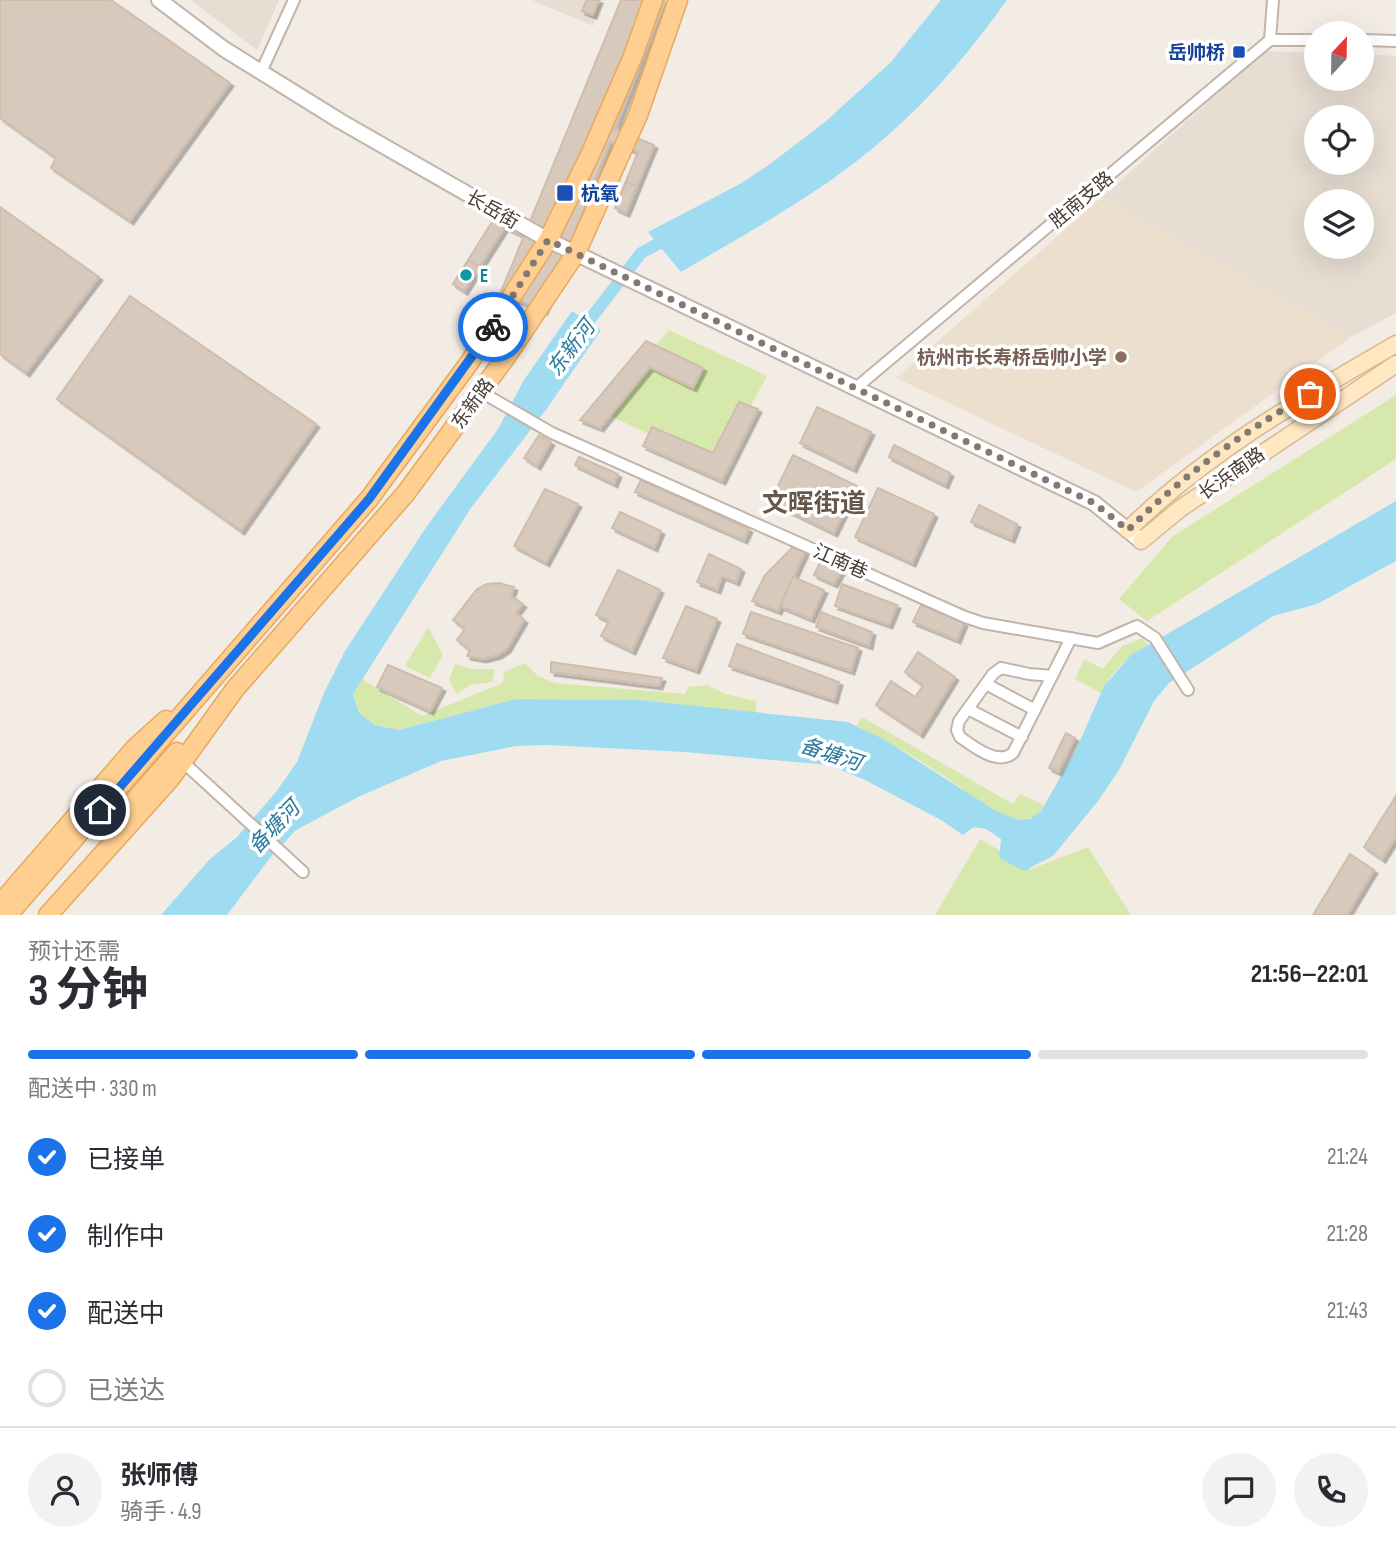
<!DOCTYPE html>
<html lang="zh">
<meta charset="utf-8">
<style>
:root{--surface:#fff;--page:#f2f2f3;--text:#2b2b33;--muted:#7c7c81;--line:#e1e1e2;--accent:#1a73e8}
body{margin:0;font-family:"Sofia Sans Condensed","Noto Sans SC",sans-serif;background:var(--page);color:var(--text);height:100vh;display:flex;flex-direction:column;font-size:26px;white-space:nowrap}
*{box-sizing:border-box;margin:0}
p{font-size:23px;color:var(--muted)}
.icon{flex:none;width:38px;height:38px;fill:none;stroke:currentColor;stroke-width:2;stroke-linecap:round;stroke-linejoin:round}
.map{position:relative;height:915px;overflow:hidden}
.drawer{display:flex;flex-direction:column;background:var(--surface);flex:1}
.drawer>*{flex:none}
.needle{width:46px;rotate:22deg}
.fabs{position:absolute;left:1304px;top:21px;display:grid;gap:14px}
.fabs a{display:grid;place-items:center;width:70px;height:70px;border-radius:50%;background:var(--surface);box-shadow:0 7px 28px #0002;font-size:35px}
.pin{position:absolute;display:grid;place-items:center;width:60px;height:60px;color:#fff;margin:-30px;border:4px solid #fff;border-radius:50%;box-shadow:0 2px 7px #0007}
.courier{position:absolute;display:grid;place-items:center;width:70px;height:70px;margin:-35px;border:5px solid #1a73e8;border-radius:50%;background:#fff;color:#222;box-shadow:0 2px 9px #0007}
.summary em{font-style:normal;font-weight:700}
.summary div{display:flex;flex-direction:column-reverse}
.summary{display:flex;align-items:center;justify-content:space-between;height:119px;padding:0 28px}
h1{font-size:46px;font-weight:700;line-height:52px}
.bar{display:grid;grid-template-columns:repeat(4,1fr);gap:10px 7px;align-content:center;height:84px;padding:0 28px}
.bar i{height:9px;border-radius:5px;background:var(--line)}
.bar .active{background:var(--accent)}
.bar p{grid-column:span 4}
.line{display:flex;align-items:center;gap:18px;padding:0 28px;border-top:2px solid var(--line)}
.line div{flex:1}
.round{display:grid;place-items:center;flex:none;width:74px;height:74px;border-radius:37px;background:var(--page)}
ol{padding:0 28px;list-style:none}
li{display:flex;align-items:center;gap:21px;height:77px}
li p{margin-inline-start:auto}
li .icon{padding:7px;border-radius:50%;background:var(--accent);color:#fff;stroke-width:4}
li:last-child{color:var(--muted)}
li i{width:38px;height:38px;border:4px solid var(--line);border-radius:50%}
.map>svg:first-child{display:block}
</style>
<div class="map">
<svg width="1396" height="915" viewBox="0 0 1396 915">
<defs>
<filter id="shadow"><feDropShadow dx="3.5" dy="3.5" stdDeviation="0" flood-color="#0004"/></filter>
</defs>
<rect width="100%" height="100%" fill="#f3ece5"/>
<g fill="#e7ddd2" fill-rule="evenodd">
<polygon points="190,0 279,0 257,50"/>
<polygon points="532,0 603,0 593,26"/>
<path d="M1265,51l51,2v26h46v-25l34,2v257l-45,24 -249,-140zM1362,117v46h-46v-46zM1362,201v46h-46v-46z"/>
</g>
<polygon fill="#ecdfce" points="1102,197 1351,337 1136,492 896,378"/>
<g fill="#d6e8ac">
<polygon points="669,330 767,376 718,467 600,411"/>
<polygon points="1396,395 1396,459 1147,621 1119,599 1173,536"/>
<polygon points="428,627 443,655 430,678 405,666"/>
<path d="M1142,638l6,7c-19,11 -38,28 -47,48l-26,-14 9,-20 19,10 19,-23z"/>
<polygon points="525,663 538,676 555,683 685,694 688,687 708,685 725,694 756,701 756,713 640,700 516,699 399,730 375,725 359,713 353,694 362,679 422,716 503,683 504,672"/>
<polygon points="455,664 471,669 495,669 492,682 470,685 457,694 449,680"/>
<path d="M862,717l151,87 7,-10 24,11c-5,10 -15,17 -27,15 -25,-4 -49,-28 -70,-42 -29,-19 -59,-37 -91,-52z"/>
<polygon points="980,839 1031,869 1088,847 1131,915 935,915"/>
</g>
<g fill="#9fdcf1">
<path d="M941,0h66c-35,49 -75,97 -120,136 -62,55 -135,94 -206,136l-33,-40 90,-47 28,-18 59,-45 66,-60z"/>
<polygon points="572,311 601,330 548,407 471,508 353,694 359,713 375,725 399,730 516,699 640,700 848,722 885,740 996,811 1018,820 1030,819 1041,811 1076,750 1104,686 1131,655 1396,501 1396,561 1317,604 1273,616 1169,683 1154,701 1119,770 1098,801 1053,856 1024,871 999,858 1001,839 986,829 974,827 963,835 941,820 865,780 829,765 685,752 546,745 516,746 441,761 358,797 296,830 270,858 227,915 161,915 209,860 237,837 276,792 297,762 324,693 345,651 427,526 498,429 524,380"/>
</g>
<g fill="none" stroke-linecap="round" stroke-linejoin="round">
<polyline stroke="#9fdcf1" stroke-width="12" points="578,335 641,253 673,236"/>
</g>
<g fill="#d8c9bd" stroke="#cfbdad" stroke-width="2" filter="url(#shadow)">
<polygon points="0,0 111,0 230,83 130,221 51,168 56,158 0,118"/>
<polygon points="587,0 599,0 593,15 582,11"/>
<polygon points="587,0 599,0 593,15 582,11"/>
<polygon points="621,0 665,0 615,129 654,145 626,213 615,208 638,152 610,142 544,311 500,294 524,236 505,227 464,291 453,284 499,211 529,224"/>
<polygon points="626,182 637,186 626,213 615,208"/>
<polygon points="0,207 99,277 26,373 0,354"/>
<polygon points="469,260 479,267 464,291 453,284"/>
<polygon points="130,296 316,424 241,531 57,399"/>
<polygon points="646,341 703,368 693,388 650,367 600,428 580,420"/>
<polygon points="739,402 758,409 722,481 643,446 652,427 713,453"/>
<polygon points="817,407 871,432 853,469 800,443"/>
<polygon points="539,435 551,442 537,466 524,458"/>
<polygon points="894,445 950,473 945,485 889,457"/>
<polygon points="793,455 857,486 834,533 770,502"/>
<polygon points="579,457 618,474 614,484 575,465"/>
<polygon points="641,480 749,529 744,540 635,492"/>
<polygon points="878,488 934,514 912,563 855,537"/>
<polygon points="545,489 578,504 546,563 514,546"/>
<polygon points="979,505 1017,524 1011,539 971,522"/>
<polygon points="620,512 661,531 654,548 612,528"/>
<polygon points="793,547 805,552 778,611 752,601 765,575"/>
<polygon points="709,554 741,569 736,582 722,576 717,590 697,582"/>
<polygon points="821,560 842,570 834,584 814,575"/>
<polygon points="618,570 660,590 632,651 601,636 609,621 596,615"/>
<polygon points="793,577 824,590 811,619 780,606"/>
<polygon points="499,583 514,587 511,596 523,604 516,613 524,620 507,649 498,655 483,659 467,656 470,650 457,640 465,629 453,620 477,589 487,584"/>
<polygon points="842,584 897,605 889,625 835,606"/>
<polygon points="921,605 964,623 957,640 913,622"/>
<polygon points="686,606 717,619 696,670 663,658"/>
<polygon points="751,612 858,648 851,671 743,634"/>
<polygon points="821,612 872,632 869,646 816,627"/>
<polygon points="737,644 839,682 834,700 729,666"/>
<polygon points="918,652 955,677 920,734 876,705 891,681 915,697 923,686 905,672"/>
<polygon points="551,662 662,678 659,686 551,672"/>
<polygon points="388,665 442,688 430,711 377,687"/>
<polygon points="1066,733 1075,738 1058,772 1049,768"/>
<polygon points="1396,796 1396,837 1382,859 1364,847"/>
<polygon points="1350,854 1374,870 1347,915 1313,915"/>
</g>
<g fill="none" stroke-linecap="round" stroke-linejoin="round">
<defs>
<g id="minor">
<polyline points="1270,40 1273,0"/>
<polyline points="1362,40 1396,41"/>
<polyline points="261,72 294,0"/>
<polyline points="857,387 1270,40 1316,40"/>
<polyline points="481,392 552,433 965,617 983,623 1098,643 1137,626 1155,638 1188,690"/>
<path d="M1052,676l-39,77c-15,13 -39,-6 -53,-16l-3,-7 2,-9 34,-47 8,-6 28,6 23,2 19,-38"/>
<polyline points="986,684 1035,710"/>
<polyline points="968,709 1022,737"/>
<polyline points="183,762 303,872"/>
</g>
<polyline id="tertiary" points="159,0 224,49 340,121 548,240 1094,503 1141,541"/>
<g id="secondary">
<path d="M1128,530c78,-77 173,-131 268,-186"/>
<polyline points="1141,541 1181,508 1396,364"/>
</g>
<g id="primary">
<polyline points="126,810 177,752"/>
<polyline points="0,904 135,748 166,720"/>
<polyline points="8,915 369,499 469,363 548,240 590,155 633,56 653,0"/>
<polyline points="48,915 170,779 235,689 406,493 506,357 576,253 638,115 678,0"/>
</g>
</defs>
<use href="#minor" stroke="#c1b5aa" stroke-width="14"/>
<use href="#tertiary" stroke="#c1b5aa" stroke-width="18"/>
<use href="#secondary" stroke="#d4b993" stroke-width="19"/>
<use href="#primary" stroke="#e6a95f" stroke-width="21"/>
<use href="#minor" stroke="#fff" stroke-width="10"/>
<use href="#tertiary" stroke="#fff" stroke-width="14"/>
<use href="#secondary" stroke="#ffe7c2" stroke-width="16"/>
<use href="#primary" stroke="#ffcf91" stroke-width="18"/>
</g>
<g fill="none" stroke-linecap="round" stroke-linejoin="round">
<path stroke="#827a72" stroke-width="7" stroke-dasharray="0 12.6" d="M493,327l55,-87 546,263 34,27c53,-53 116,-99 182,-136"/>
<polyline stroke="#1a73e8" stroke-width="9" points="100,810 369,499 493,327"/>
</g>
<g fill="#1a4fb4" stroke="#fff" stroke-width="2.5">
<rect x="1232" y="45" width="14" height="14" rx="3.5"/>
<rect x="556" y="184" width="18" height="18" rx="3.5"/>
</g>
<circle fill="#0f9aa8" stroke="#fff" stroke-width="2.5" cx="466" cy="275" r="7"/>
<circle fill="#8d6e63" stroke="#fff" stroke-width="2.5" cx="1121" cy="357" r="7"/>
<g text-anchor="middle" stroke-width="7" stroke-linejoin="round" paint-order="stroke">
<g font-size="19" font-weight="bold" fill="#164399" stroke="#fff" text-anchor="end">
<text x="1225" y="59">岳帅桥</text>
<text x="581" y="200" text-anchor="start">杭氧</text>
</g>
<g font-size="19" fill="#453c34" stroke="#fff">
<text transform="translate(1081 199) rotate(-40)" y="7">胜南支路</text>
<text transform="translate(493 209) rotate(30)" y="7">长岳街</text>
<text transform="translate(472 403) rotate(-54)" y="7">东新路</text>
<text transform="translate(1231 473) rotate(-35)" y="7">长浜南路</text>
<text transform="translate(841 561) rotate(24)" y="7">江南巷</text>
</g>
<g font-size="19" font-weight="bold" fill="#0d838f" stroke="#fff" text-anchor="start">
<text x="480" y="282">E</text>
</g>
<g font-size="19" font-weight="bold" fill="#785e54" stroke="#fff" text-anchor="end">
<text x="1107" y="364">杭州市长寿桥岳帅小学</text>
</g>
<g font-size="21" font-style="italic" fill="#277b9b" stroke="#fff">
<text transform="translate(571 348) rotate(-53)" y="7">东新河</text>
<text transform="translate(831 754) rotate(18)" y="7">备塘河</text>
<text transform="translate(274 827) rotate(-46)" y="7">备塘河</text>
</g>
<g font-size="26" font-weight="bold" fill="#68584b" stroke="#fff">
<text x="814" y="512">文晖街道</text>
</g>
</g>
</svg>
<div class="fabs">
<a><svg class="needle" viewBox="-14 -14 28 28"><path d="M0-13l5 13h-10z" fill="#e53935"/><path d="M0 13l5-13h-10z" fill="#7c7c81"/></svg></a>
<a><svg class="icon" aria-label="locate" viewBox="0 0 24 24"><circle cx="12" cy="12" r="6"/><path d="M12 2v4M12 18v4M2 12h4M18 12h4"/></svg></a>
<a><svg class="icon" aria-label="layers" viewBox="0 0 24 24"><path d="M12 4l9 5-9 5-9-5zM3 14l9 5 9-5"/></svg></a>
</div>
<div class="pin" style="left:1310px;top:394px;background:#ea580c"><svg class="icon" aria-label="bag" viewBox="0 0 24 24"><path d="M5 8h14l-1 12H6zM9 8a3 3 0 0 1 6 0"/></svg></div>
<div class="pin" style="left:100px;top:810px;background:#1f2937"><svg class="icon" aria-label="home" viewBox="0 0 24 24"><path d="M3 11l9-7 9 7M6 9v11h12V9"/></svg></div>
<div class="courier" style="left:493px;top:327px"><svg class="icon" aria-label="bike" viewBox="0 0 24 24"><circle cx="6" cy="16" r="4"/><circle cx="18" cy="16" r="4"/><path d="M6 16l4-8h5l3 8M10 8l3 8H6M13 5h3"/></svg></div>
</div>
<section class="drawer">
<div class="summary"><div><h1>3 分钟</h1><p>预计还需</p></div><em>21:56–22:01</em></div>
<div class="bar"><i class="active"></i><i class="active"></i><i class="active"></i><i></i><p>配送中 · 330 m</p></div>
<ol>
<li><svg class="icon" aria-label="check" viewBox="0 0 24 24"><path d="M5 12l5 5 9-10"/></svg>已接单<p>21:24</p></li>
<li><svg class="icon" aria-label="check" viewBox="0 0 24 24"><path d="M5 12l5 5 9-10"/></svg>制作中<p>21:28</p></li>
<li><svg class="icon" aria-label="check" viewBox="0 0 24 24"><path d="M5 12l5 5 9-10"/></svg>配送中<p>21:43</p></li>
<li><i></i>已送达</li>
</ol>
<div class="line" style="height:126px"><a class="round"><svg class="icon" aria-label="person" viewBox="0 0 24 24"><circle cx="12" cy="8" r="4"/><path d="M4 21q1-7 8-7t8 7"/></svg></a><div><b>张师傅</b><p>骑手 · 4.9</p></div><a class="round"><svg class="icon" aria-label="chat" viewBox="0 0 24 24"><path d="M4 5h16v11H9l-5 4z"/></svg></a><a class="round"><svg class="icon" aria-label="phone" viewBox="0 0 24 24"><path d="M5 4h4l2 5-3 2q2 4 5 5l2-3 5 2v4C11 20 4 13 5 4z"/></svg></a></div>
</section>
